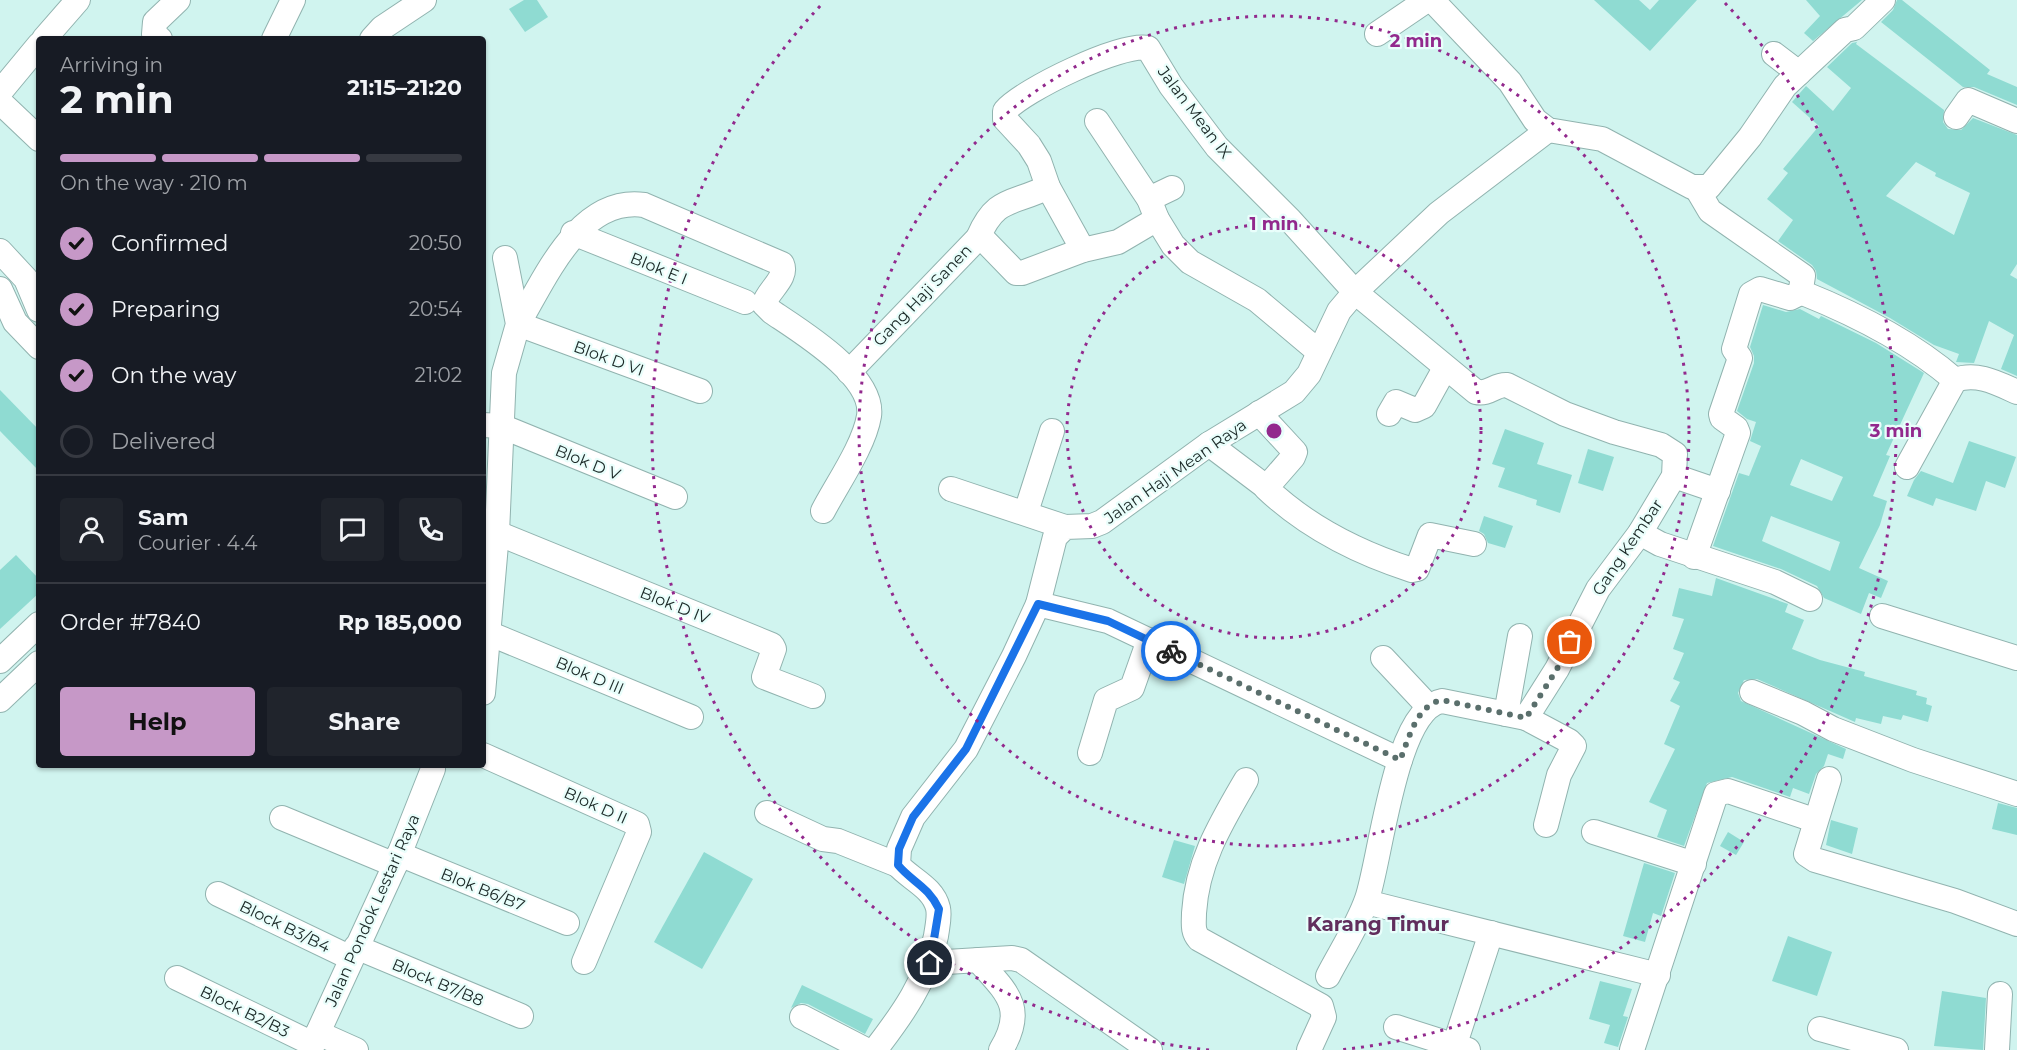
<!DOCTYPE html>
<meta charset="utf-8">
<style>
:root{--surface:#171b24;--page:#20242c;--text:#f1f3f6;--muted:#9ea1a6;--line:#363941;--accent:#c698c7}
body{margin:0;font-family:Montserrat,sans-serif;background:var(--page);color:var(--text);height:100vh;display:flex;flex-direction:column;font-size:22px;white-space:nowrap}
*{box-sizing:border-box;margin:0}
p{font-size:20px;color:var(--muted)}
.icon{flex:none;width:33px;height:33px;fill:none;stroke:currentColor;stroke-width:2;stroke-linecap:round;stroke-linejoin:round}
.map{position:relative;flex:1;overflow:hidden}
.panel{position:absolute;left:36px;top:36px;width:450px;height:732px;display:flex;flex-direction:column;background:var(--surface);border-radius:6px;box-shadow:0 2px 4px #0004}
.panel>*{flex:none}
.pin{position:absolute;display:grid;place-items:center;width:51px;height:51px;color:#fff;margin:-26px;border:3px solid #fff;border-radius:50%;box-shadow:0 2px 6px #0007}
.courier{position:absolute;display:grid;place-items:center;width:60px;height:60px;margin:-30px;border:4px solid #1a73e8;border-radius:50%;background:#fff;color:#222;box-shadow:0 2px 8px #0007}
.overview em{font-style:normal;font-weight:700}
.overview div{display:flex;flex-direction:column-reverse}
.overview{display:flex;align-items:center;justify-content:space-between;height:102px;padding:0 24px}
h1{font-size:39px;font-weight:700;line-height:45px}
.bar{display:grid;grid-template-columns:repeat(4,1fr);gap:9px 6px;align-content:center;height:72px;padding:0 24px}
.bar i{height:8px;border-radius:4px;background:var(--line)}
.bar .active{background:var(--accent)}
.bar p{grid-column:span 4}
.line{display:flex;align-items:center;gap:15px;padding:0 24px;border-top:2px solid var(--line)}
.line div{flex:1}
.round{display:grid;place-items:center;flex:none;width:63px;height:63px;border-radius:6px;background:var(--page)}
ol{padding:0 24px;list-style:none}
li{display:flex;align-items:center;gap:18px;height:66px}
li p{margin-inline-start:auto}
li .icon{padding:6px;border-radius:50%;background:var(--accent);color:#111;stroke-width:4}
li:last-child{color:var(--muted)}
li i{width:33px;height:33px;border:3px solid var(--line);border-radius:50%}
.button{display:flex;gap:12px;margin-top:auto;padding:12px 24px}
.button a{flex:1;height:69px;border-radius:6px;background:var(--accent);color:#111;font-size:24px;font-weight:700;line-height:69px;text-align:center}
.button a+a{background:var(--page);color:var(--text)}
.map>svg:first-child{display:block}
</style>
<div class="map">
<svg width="2017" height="1050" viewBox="0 0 2017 1050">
<rect width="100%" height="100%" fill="#d0f4ef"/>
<g fill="#8fdbd2" fill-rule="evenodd">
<polygon points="524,0 537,0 548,17 525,32 509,9"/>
<polygon points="1594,0 1639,0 1650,10 1659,0 1697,0 1650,51"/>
<polygon points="1806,0 1862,0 1813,41 1804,33 1820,16"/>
<polygon points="1897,0 1902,0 1990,70 1987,74 2017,87 2017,105 1974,87 1963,87 1881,22 1893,10"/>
<path d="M1857,42l-1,2 88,66 -1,12 5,7 13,1 12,-12 44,17v129l-7,11 7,4v97l-16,-7 13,-34 -25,-14 -15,42 -18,-1 3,-8 -25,-9 -44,-27 -73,-39 -1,-8 -4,-6 -34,-24 15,-21 -26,-21 21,-26 -5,-4 36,-43 -27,-24 14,-16 27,25 18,-23 -24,-21 25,-24zM1916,162l20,11 -1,3 35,17 -16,42 -68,-39z"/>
<path d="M1763,305l23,7 14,-3 19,10 2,-3 55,27 48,30 -38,82 4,1 -17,40 14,5 -7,24 -21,43 29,13 -7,17 -12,-5 -8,21 -37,-16 -7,-12 -36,-17 -68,-23 26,-73 10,3 12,-30 -11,-5 6,-19 -9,-3 -10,-8 17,-48v-7l-4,-9zM1801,459l42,18 -11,24 -42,-16zM1771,516l69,26 -10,29 -68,-30z"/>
<polygon points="0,390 39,430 39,471 0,431"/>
<polygon points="1505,429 1544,443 1537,464 1572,475 1560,513 1536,505 1537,500 1498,487 1505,468 1492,464"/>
<polygon points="1969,441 2016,457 2005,488 1986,481 1976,511 1936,498 1933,506 1907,496 1914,480 1921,471 1953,483"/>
<polygon points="1588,449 1614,457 1603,491 1578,483"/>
<polygon points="1484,516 1513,526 1505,548 1488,543 1484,534 1479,531"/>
<polygon points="16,555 39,579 39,593 0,629 0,570"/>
<polygon points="1716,578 1788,604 1785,612 1804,620 1792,649 1820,660 1865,672 1864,676 1917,691 1916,695 1927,698 1926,704 1932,706 1928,722 1903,715 1901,720 1883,716 1881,724 1856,718 1855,722 1757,679 1744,680 1738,693 1741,701 1846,749 1843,759 1828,754 1824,766 1816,774 1809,794 1793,788 1790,797 1732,777 1707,783 1684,846 1657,837 1667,810 1649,802 1675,749 1664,744 1680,706 1670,701 1680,682 1673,679 1684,653 1673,649 1684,619 1672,616 1679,588 1712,596"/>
<polygon points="1998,803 2017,808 2017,835 1992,829"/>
<polygon points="1831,820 1858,828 1852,854 1826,845"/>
<polygon points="1728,832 1744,842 1736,855 1720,846"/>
<polygon points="1174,840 1195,846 1184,884 1162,877"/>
<polygon points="704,852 753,879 702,969 654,942"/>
<polygon points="1644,863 1675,873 1661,916 1653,913 1645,942 1623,936"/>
<polygon points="1788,936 1832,952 1817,996 1772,981"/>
<polygon points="1600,981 1632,989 1623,1016 1628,1017 1618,1047 1604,1043 1610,1025 1589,1019"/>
<polygon points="802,985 873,1019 865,1034 808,1004 801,1003 791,1008"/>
<polygon points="1942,991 1986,998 1983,1050 1934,1046"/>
</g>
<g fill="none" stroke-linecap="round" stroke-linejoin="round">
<defs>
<g id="minor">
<polyline points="1432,0 1510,82 1535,120 1548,130 1602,139 1692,187 1709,187 1750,137 1785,86 1845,30 1854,28 1883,0"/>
<polyline points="1377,34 1427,0"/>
<polyline points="44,39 78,0"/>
<polyline points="160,39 154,34 155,22 178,0"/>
<polyline points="274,39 293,0"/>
<polyline points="372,39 382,28 424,0"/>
<polyline points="1774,54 1799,73"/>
<polyline points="0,92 39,45"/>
<polyline points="0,102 39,139"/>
<polyline points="1956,117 1968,100 2017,121"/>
<polyline points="1097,121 1149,199 1157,219 1173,245 1190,262 1257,300 1319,352"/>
<path d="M1697,189l13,22 93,65 -2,13 2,4c55,22 108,49 152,87"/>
<polyline points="1149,199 1172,188"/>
<polyline points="573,233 745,302"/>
<path d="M978,238c18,-42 34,-33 70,-51"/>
<path d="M1083,250l-35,-63 -9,-26 -10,-16 -24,-26v-8c18,-21 115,-68 143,-63l23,38 46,61 73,73 65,72 121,100c13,3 19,-8 31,-7l58,29 49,18 47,13 14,9 -1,22 -34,57 -42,56 -41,80 -31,49 -84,-17c-47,8 -61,157 -75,198 -9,26 -26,52 -39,77"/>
<polyline points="0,251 26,279 39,310"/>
<polyline points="0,289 15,322 39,347"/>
<polyline points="849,372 978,238 986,242 1016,273 1022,273 1083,250 1118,242 1157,219"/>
<path d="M700,391l-182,-67c27,-45 61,-128 126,-119l138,59c6,14 -14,26 -18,40l8,8c28,19 103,64 97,104 -5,30 -32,68 -46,95"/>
<path d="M1259,413l36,39 -2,5 -27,31c41,39 93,65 146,82l5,-1 13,-34 44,9"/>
<polyline points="1389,414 1396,402 1415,410 1424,406 1445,368"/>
<polyline points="483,425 501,426 675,497"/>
<polyline points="1209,444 1266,487"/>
<path d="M1907,467l48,-87c22,-8 42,3 62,12"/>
<polyline points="1674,476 1718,491"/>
<polyline points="951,489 1065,527"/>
<polyline points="1026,512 1052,431"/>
<polyline points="497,533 772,645 774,649 764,677 813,696"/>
<polyline points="1640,533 1660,544 1775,582 1810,599"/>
<polyline points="1694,557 1738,433 1736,428 1722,418 1721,414 1740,358 1734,349 1751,294 1760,289 1790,298 1802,292"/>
<polyline points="1038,604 1108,621 1400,760"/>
<polyline points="1882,616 2017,658"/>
<polyline points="488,633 691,717"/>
<polyline points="1383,658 1428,706"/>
<polyline points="0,661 39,624"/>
<polyline points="1752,692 1803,713 1833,729 1913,760 2017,794"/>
<polyline points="483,693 497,533 504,373 518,324 505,258"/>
<polyline points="0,700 39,663"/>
<polyline points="1506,714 1520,636"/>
<polyline points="1526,718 1569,741 1574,746 1559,775 1546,825"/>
<polyline points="1090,753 1106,700 1132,688 1149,640"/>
<polyline points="483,755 637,824 639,832 584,962"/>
<polyline points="1829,779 1806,854 1815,860 1955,901 2017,924"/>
<path d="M1246,780c-25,43 -49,82 -52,133 0,10 -2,18 5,26l122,67 3,11 -15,33"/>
<polyline points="767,813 823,839 838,841 898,865"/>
<polyline points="282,818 395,865"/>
<polyline points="1594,832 1694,864"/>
<polyline points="399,854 567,923"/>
<polyline points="218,894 351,958"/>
<polyline points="1368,898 1374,904 1658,975"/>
<polyline points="356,947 521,1016"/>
<path d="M978,960c28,32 49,47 23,90"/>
<polyline points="930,963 1012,958 1021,960 1150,1050"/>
<polyline points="177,978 313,1044"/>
<polyline points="802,1017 866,1050"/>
<polyline points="1396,1027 1468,1050"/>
<polyline points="1820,1029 1896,1050"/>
<polyline points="318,1033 356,1050"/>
<polyline points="310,1050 395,865 433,769"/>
<path d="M875,1050c27,-35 52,-70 61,-114 1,-8 4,-19 2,-28 -5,-21 -28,-29 -40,-43l1,-16 14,-32 53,-68 48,-93 24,-52 17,-67 10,-10 27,-1 10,-4 107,-78 85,-52 15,-18 30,-63 16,-19 84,-79 109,-83"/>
<polyline points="1453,1050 1491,933"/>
<polyline points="1632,1050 1716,794 1728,791 1814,820"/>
<polyline points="1997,1050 2000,994"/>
</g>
</defs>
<use href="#minor" stroke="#91b3af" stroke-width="26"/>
<use href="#minor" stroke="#fff" stroke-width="24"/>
</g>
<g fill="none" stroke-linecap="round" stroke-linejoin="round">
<path stroke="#5a6f6c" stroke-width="6" stroke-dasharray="0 10.8" d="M1171,651l229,109c9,-21 16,-55 42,-60l84,18 31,-49 13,-27"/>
<path stroke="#1a73e8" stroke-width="8" d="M930,963l9,-54c-11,-23 -27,-27 -41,-44l1,-16 14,-32 53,-68 72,-145 70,17 63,30"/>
</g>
<g fill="none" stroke="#92298d" stroke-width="3" stroke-dasharray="3 6">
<circle cx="1274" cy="431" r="207"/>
<circle cx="1274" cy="431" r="415"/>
<path d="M1209 1050A622 622 0 0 1 823 3M1725 3A622 622 0 0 1 1339 1050"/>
</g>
<g text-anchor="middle" stroke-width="4.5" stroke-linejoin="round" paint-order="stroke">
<g font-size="16" fill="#1a2826" stroke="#e9fefb">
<text transform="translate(1195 112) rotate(53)" y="6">Jalan Mean IX</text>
<text transform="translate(659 268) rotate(22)" y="6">Blok E I</text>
<text transform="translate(922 295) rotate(-46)" y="6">Gang Haji Sanen</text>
<text transform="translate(609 358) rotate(20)" y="6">Blok D VI</text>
<text transform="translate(588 462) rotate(22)" y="6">Blok D V</text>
<text transform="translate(1175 471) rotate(-35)" y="6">Jalan Haji Mean Raya</text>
<text transform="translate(1627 547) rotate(-56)" y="6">Gang Kembar</text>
<text transform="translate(675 605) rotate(22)" y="6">Blok D IV</text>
<text transform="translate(590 675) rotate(23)" y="6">Blok D III</text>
<text transform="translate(596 805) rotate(24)" y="6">Blok D II</text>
<text transform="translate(483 889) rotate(22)" y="6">Blok B6/B7</text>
<text transform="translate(372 910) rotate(-66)" y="6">Jalan Pondok Lestari Raya</text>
<text transform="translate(285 926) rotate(26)" y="6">Block B3/B4</text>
<text transform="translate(438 982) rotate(23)" y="6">Block B7/B8</text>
<text transform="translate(245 1011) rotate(26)" y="6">Block B2/B3</text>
</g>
<g font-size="20" font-weight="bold" fill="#612e5d" stroke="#e9fefb">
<text x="1378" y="931">Karang Timur</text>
</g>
</g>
<circle cx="1274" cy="431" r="9" fill="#92298d" stroke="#e9fefb" stroke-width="3"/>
<g font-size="18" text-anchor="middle" font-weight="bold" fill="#92298d" stroke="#e9fefb" stroke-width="4.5" stroke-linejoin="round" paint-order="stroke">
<text x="1416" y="47">2 min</text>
<text x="1274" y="230">1 min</text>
<text x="1896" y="437">3 min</text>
</g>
</svg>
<div class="pin" style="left:1570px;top:642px;background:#ea580c"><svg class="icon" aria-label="bag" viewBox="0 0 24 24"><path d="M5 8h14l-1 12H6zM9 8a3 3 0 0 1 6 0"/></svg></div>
<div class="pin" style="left:930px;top:963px;background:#1f2937"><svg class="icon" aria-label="home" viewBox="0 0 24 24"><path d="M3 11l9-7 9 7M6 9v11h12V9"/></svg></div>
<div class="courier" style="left:1171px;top:651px"><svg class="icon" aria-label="bike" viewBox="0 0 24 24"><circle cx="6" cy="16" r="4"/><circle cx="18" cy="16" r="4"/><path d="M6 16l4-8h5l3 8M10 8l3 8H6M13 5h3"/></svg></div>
<section class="panel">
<div class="overview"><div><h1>2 min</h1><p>Arriving in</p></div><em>21:15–21:20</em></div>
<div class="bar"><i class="active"></i><i class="active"></i><i class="active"></i><i></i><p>On the way · 210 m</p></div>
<ol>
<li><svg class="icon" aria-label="check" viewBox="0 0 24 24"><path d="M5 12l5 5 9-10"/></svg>Confirmed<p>20:50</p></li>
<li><svg class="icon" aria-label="check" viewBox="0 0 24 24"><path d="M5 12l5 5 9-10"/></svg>Preparing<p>20:54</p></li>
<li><svg class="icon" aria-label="check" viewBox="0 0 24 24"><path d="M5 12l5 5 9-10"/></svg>On the way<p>21:02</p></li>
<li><i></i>Delivered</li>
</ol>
<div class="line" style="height:108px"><a class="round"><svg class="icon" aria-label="person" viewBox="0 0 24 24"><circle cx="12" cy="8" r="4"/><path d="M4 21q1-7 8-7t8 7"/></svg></a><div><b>Sam</b><p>Courier · 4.4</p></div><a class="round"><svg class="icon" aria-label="chat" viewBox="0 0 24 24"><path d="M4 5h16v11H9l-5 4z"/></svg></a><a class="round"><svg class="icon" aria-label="phone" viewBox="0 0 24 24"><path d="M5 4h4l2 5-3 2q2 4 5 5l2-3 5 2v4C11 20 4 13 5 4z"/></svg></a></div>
<div class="line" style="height:78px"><div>Order #7840</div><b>Rp 185,000</b></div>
<div class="button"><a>Help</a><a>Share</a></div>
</section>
</div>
